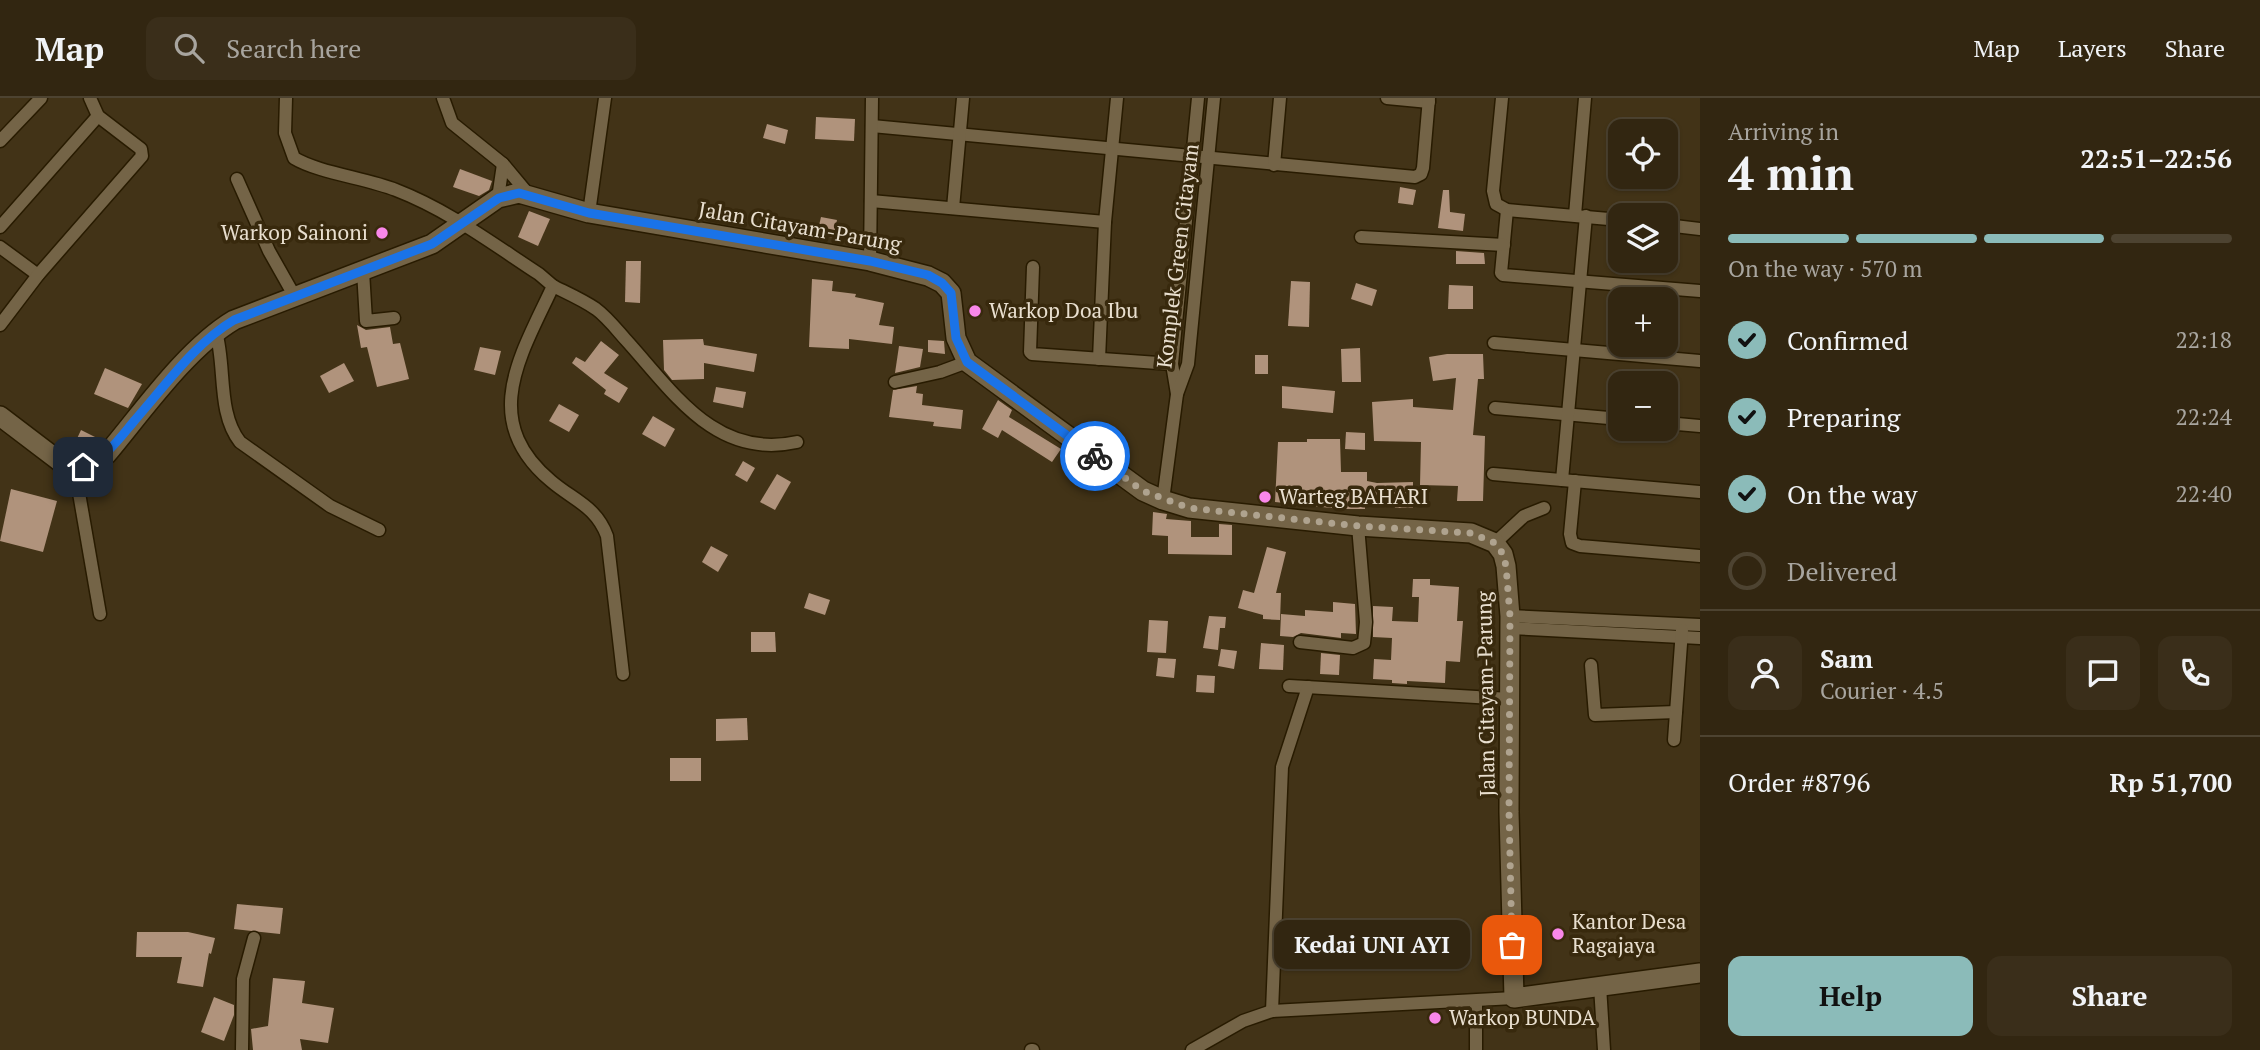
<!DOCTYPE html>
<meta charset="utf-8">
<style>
:root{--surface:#322611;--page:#3a2e1a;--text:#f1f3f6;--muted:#a8a59f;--line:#4d4331;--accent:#8bbbb9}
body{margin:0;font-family:"PT Serif",serif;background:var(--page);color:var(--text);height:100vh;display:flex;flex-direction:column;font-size:26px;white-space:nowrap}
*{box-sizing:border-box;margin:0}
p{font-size:23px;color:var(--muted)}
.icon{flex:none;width:38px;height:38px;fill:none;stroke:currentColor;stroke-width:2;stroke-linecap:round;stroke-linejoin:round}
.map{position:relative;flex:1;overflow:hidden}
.drawer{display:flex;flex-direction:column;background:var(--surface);width:560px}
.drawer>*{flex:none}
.controls{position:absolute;left:1608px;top:21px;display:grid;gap:14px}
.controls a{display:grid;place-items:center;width:70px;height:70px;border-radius:14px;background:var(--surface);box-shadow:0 2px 5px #0004,0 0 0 2px var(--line);font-size:35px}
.pin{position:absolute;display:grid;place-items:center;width:60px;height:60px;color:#fff;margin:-30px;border-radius:14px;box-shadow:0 4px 10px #0006}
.courier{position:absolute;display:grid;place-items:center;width:70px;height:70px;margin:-35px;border:5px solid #1a73e8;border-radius:50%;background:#fff;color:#222;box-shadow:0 2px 9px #0007}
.bubble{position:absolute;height:49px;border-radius:14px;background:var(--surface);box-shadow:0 2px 5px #0004,0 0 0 2px var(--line);font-size:23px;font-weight:700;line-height:49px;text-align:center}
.summary em{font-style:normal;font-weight:700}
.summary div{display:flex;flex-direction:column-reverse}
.summary{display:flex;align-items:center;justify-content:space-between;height:119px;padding:0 28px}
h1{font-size:46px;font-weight:700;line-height:52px}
.bar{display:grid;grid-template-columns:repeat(4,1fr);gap:10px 7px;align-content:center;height:84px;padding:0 28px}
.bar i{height:9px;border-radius:5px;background:var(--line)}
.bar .current{background:var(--accent)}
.bar p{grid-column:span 4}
.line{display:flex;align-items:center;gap:18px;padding:0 28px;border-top:2px solid var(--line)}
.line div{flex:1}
.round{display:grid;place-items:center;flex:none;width:74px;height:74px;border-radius:14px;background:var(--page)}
ol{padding:0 28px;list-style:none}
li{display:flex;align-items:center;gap:21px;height:77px}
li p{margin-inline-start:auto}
li .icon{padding:7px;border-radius:50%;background:var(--accent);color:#111;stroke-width:4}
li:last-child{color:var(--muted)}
li i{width:38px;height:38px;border:4px solid var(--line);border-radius:50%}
.action{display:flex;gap:14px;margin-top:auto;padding:14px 28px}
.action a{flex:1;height:80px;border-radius:14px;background:var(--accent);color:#111;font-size:28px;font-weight:700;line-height:80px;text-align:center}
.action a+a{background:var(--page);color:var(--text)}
header{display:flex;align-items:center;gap:42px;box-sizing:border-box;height:98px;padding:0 35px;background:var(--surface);border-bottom:2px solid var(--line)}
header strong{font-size:33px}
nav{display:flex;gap:38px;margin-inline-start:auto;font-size:24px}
.search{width:490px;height:63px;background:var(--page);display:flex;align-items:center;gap:18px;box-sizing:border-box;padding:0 24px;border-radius:14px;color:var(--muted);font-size:26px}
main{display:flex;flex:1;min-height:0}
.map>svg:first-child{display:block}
</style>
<header>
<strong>Map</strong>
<div class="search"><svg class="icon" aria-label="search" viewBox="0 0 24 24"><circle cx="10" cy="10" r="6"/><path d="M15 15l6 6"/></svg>Search here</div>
<nav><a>Map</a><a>Layers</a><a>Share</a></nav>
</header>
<main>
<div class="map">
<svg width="1700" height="952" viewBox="0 0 1700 952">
<rect width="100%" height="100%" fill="#423317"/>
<g fill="#b0937c">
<polygon points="816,19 855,21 854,43 815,41"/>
<polygon points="767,26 788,32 785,46 763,40"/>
<polygon points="460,71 492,83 489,92 479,98 453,89"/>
<polygon points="1400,89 1416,92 1413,107 1398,105"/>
<polygon points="1443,92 1449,92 1450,114 1465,116 1463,133 1438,130"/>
<polygon points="529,113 550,121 538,148 518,139"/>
<polygon points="821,119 837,122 833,140 817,136"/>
<polygon points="1456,153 1484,155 1485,166 1456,166"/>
<polygon points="626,163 641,163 640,205 625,204"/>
<polygon points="812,181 833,183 832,193 856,196 855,199 884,205 879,227 894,229 892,246 849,241 849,251 809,249"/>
<polygon points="1291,183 1310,184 1309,229 1288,228"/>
<polygon points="1356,185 1377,192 1372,208 1351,201"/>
<polygon points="1449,187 1473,188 1473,211 1448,211"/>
<polygon points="357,227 366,232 390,229 393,246 400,245 409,281 377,289 367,249 361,250"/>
<polygon points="703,241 704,247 757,256 754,274 704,265 704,281 672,282 664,272 663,242"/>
<polygon points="928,242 944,243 945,256 928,254"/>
<polygon points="601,243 619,257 604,275 628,290 619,305 604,296 606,292 572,265 576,259 585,264"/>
<polygon points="899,248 923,251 920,269 895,275"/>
<polygon points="480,249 501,253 495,277 474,272"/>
<polygon points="1360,250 1361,284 1342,284 1341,251"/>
<polygon points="1447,256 1483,256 1484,281 1478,281 1473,337 1485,338 1483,403 1457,403 1458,388 1420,387 1421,344 1374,343 1372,304 1413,301 1413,309 1453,312 1456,280 1433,283 1429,259"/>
<rect x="1255" y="257" width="13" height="19"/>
<polygon points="344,265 354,283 329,295 320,278"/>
<polygon points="105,270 142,286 128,310 94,296"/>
<polygon points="917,288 916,295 923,296 922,307 963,312 961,331 933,328 934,324 889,319 893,292"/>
<polygon points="1282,288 1335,293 1333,315 1282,310"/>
<polygon points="716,289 746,294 743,310 713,304"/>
<polygon points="998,302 1012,312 1009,319 1061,351 1052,364 1002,332 998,340 982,331"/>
<polygon points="559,306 579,317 569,334 549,323"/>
<polygon points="653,318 675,331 665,349 642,336"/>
<polygon points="81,332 97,340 87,354 74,347"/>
<polygon points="1346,334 1365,335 1365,352 1345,351"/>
<polygon points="1307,341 1340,341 1341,374 1367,374 1367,383 1377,385 1413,384 1413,410 1395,410 1394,405 1365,404 1365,411 1341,411 1275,404 1278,344 1307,344"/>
<polygon points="743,363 755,370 747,384 735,377"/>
<polygon points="777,376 791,384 775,412 760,404"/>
<polygon points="11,391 57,403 43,454 0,443"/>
<polygon points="1153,414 1167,416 1166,421 1191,423 1191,439 1219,439 1219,426 1232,427 1232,457 1168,456 1168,438 1152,437"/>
<polygon points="711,448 728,457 718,474 702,464"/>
<polygon points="1267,449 1286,454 1276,495 1281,495 1280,522 1263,521 1263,517 1238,510 1243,492 1254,495"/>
<polygon points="1413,481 1430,481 1430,487 1459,489 1457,523 1463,523 1460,564 1446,563 1445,585 1407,583 1407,586 1392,585 1392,582 1373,581 1374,561 1391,562 1392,540 1373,539 1373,508 1393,509 1392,523 1418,524 1419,499 1412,499"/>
<polygon points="809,495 830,502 825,517 804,510"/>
<polygon points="1333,504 1355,506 1356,536 1341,535 1341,540 1301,535 1293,539 1280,538 1281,516 1305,518 1305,512 1333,514"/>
<polygon points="1209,518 1226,519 1225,530 1220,530 1218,552 1203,550"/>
<polygon points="1149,522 1168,523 1166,555 1147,554"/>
<polygon points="751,534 775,534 776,554 751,554"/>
<polygon points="1261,545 1284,547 1283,572 1259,571"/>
<polygon points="1221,551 1237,553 1234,571 1218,568"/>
<polygon points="1321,555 1340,557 1339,577 1320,576"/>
<polygon points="1158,560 1176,561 1174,580 1156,578"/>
<polygon points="1197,577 1215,578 1214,595 1196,594"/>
<polygon points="747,620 748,642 716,643 716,621"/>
<rect x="670" y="660" width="31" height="23"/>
<polygon points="237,806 283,810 280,836 234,831"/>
<polygon points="137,834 188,834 215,840 211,856 209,855 203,889 177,885 182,859 136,859"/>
<polygon points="273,880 305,883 302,905 334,910 328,945 300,941 302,952 253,952 251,931 268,928"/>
<polygon points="214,899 234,907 234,917 224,943 201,934"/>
</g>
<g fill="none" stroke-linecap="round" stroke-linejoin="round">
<defs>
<g id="street">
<path d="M286,0l-1,35 9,25c25,15 72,20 102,32 52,20 97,54 143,84l14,12c-32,69 -75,134 -2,195 22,19 45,25 56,55l16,138"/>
<polyline points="443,0 452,25 503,66 529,97"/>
<polyline points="1387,0 1429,4"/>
<polyline points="1502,0 1493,93 1496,106 1507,112 1620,122"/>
<polyline points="872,28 1415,79 1421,76 1423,70 1429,0"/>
<polyline points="0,43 41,0"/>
<polyline points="1274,67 1280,0"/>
<polyline points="237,81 269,153 295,199"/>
<polyline points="498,100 503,66"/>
<polyline points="871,103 1105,124"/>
<polyline points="953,110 963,0"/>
<polyline points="1507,112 1501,175 1503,177 1700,193"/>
<polyline points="589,115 605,0"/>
<polyline points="1575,117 1585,0"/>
<polyline points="1666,127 1700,131"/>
<polyline points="0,129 98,18"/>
<polyline points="1361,139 1504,147"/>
<polyline points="0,149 38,177"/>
<polyline points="870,163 872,0"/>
<polyline points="1033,169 1030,254 1032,256 1172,266"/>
<polyline points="363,173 366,223 394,220"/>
<path d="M553,188c14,7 30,14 43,23 11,8 21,21 30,31 48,53 90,120 171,102"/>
<polyline points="0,227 38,177 142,58 141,51 98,18 90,0"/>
<path d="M216,234c10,35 1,81 24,110l90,64 49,24"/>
<polyline points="1494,245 1700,263"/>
<polyline points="1099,261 1105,124 1117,0"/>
<polyline points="895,284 940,274 967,264"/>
<polyline points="1177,296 1172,266 1198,0"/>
<polyline points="1495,310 1620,321"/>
<polyline points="1666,325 1700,328"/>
<polyline points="75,372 100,516"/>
<polyline points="1493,376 1700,394"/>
<polyline points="1562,382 1586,118"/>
<polyline points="1575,383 1570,436 1572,445 1580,448 1700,458"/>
<polyline points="1163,402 1177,296 1188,266 1214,0"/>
<polyline points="1495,445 1524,418 1544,410"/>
<polyline points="1510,518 1700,527"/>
<polyline points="1510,530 1700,540"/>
<polyline points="1300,544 1353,550 1364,545 1366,524 1358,428"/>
<polyline points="1591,567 1595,617 1676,614"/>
<polyline points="1289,588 1510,601"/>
<polyline points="1674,642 1682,532"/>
<polyline points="1600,888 1604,952"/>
<polyline points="1476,903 1476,952"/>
<polyline points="1272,913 1282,669 1308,589"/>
<polyline points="242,952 243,881 254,840"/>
<polyline points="1031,952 1033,952"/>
<polyline points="1192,952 1243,923 1272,913 1514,900"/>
</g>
<path id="secondary" d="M0,318l67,51c14,4 28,-5 40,-13 36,-43 80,-106 127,-134l198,-76 66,-46 21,-5 70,20 281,48 58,15 14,7 9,10 5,45 11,24 176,129 20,9 26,8 169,18 113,7 24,10 8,11 3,12 4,50 -1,196 5,186 186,-25"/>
</defs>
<use href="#street" stroke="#281b00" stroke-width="15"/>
<use href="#secondary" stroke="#281b00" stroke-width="22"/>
<use href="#street" stroke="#746447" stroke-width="12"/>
<use href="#secondary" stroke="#746447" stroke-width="19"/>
</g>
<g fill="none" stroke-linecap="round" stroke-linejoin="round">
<polyline stroke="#afa38f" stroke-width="7" stroke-dasharray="0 12.6" points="1095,358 1143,393 1189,410 1358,428 1471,435 1495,445 1503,456 1506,468 1510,518 1509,714 1512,847"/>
<path stroke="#1a73e8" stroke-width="9" d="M83,369c24,-10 36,-28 52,-47 31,-35 59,-76 99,-100l198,-76 67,-46 20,-5 70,20 281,48 58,14 14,8 9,10 5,45 11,24 128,94"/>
</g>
<g fill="#f987e9" stroke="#38290d" stroke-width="2.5">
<circle cx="382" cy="135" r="7"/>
<circle cx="975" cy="213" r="7"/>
<circle cx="1265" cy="399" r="7"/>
<circle cx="1558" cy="836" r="7"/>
<circle cx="1435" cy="920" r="7"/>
</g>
<g text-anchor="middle" stroke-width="7" stroke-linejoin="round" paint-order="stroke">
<g font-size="21" fill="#e9dfcf" stroke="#38290d">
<text transform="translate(800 129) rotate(10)" y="7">Jalan Citayam-Parung</text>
<text transform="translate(1178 158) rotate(-83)" y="7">Komplek Green Citayam</text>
<text transform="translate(1486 596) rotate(-91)" y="7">Jalan Citayam-Parung</text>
</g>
<g font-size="21" fill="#e9dfcf" stroke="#38290d" text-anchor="start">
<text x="368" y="142" text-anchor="end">Warkop Sainoni</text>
<text x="989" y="220">Warkop Doa Ibu</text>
<text x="1279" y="406">Warteg BAHARI</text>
<text x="1572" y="831">Kantor Desa<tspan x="1572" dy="24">Ragajaya</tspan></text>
<text x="1449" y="927">Warkop BUNDA</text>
</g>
</g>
</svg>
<div class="controls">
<a><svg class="icon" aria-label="locate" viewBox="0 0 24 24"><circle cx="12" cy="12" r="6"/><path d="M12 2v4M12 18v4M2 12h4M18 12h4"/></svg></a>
<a><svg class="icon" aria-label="layers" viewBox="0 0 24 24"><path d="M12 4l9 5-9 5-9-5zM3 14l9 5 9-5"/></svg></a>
<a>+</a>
<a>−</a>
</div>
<div class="pin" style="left:1512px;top:847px;background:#ea580c"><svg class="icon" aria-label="bag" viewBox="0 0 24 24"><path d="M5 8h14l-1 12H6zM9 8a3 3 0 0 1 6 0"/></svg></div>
<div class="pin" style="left:83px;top:369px;background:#1f2937"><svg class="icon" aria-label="home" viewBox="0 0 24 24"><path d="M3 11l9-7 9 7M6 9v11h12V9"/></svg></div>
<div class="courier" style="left:1095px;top:358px"><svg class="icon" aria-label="bike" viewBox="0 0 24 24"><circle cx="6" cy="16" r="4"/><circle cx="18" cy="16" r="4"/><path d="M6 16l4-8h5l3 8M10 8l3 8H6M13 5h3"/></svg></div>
<div class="bubble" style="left:1274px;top:822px;width:196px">Kedai UNI AYI</div>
</div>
<section class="drawer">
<div class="summary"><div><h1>4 min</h1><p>Arriving in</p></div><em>22:51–22:56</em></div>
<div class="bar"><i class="current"></i><i class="current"></i><i class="current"></i><i></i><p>On the way · 570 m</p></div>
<ol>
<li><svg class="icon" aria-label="check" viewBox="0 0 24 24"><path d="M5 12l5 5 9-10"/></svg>Confirmed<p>22:18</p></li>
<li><svg class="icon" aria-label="check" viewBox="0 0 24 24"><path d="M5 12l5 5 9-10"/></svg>Preparing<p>22:24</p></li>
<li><svg class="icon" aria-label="check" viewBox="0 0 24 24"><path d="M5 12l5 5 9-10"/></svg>On the way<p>22:40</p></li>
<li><i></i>Delivered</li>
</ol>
<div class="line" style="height:126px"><a class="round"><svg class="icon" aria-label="person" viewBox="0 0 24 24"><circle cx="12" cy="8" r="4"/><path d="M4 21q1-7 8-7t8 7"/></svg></a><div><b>Sam</b><p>Courier · 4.5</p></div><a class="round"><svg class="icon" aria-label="chat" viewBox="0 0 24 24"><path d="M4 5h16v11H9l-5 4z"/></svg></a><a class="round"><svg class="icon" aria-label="phone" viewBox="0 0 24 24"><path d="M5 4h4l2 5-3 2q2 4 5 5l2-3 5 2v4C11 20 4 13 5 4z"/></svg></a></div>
<div class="line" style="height:91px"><div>Order #8796</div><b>Rp 51,700</b></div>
<div class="action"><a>Help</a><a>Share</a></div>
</section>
</main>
